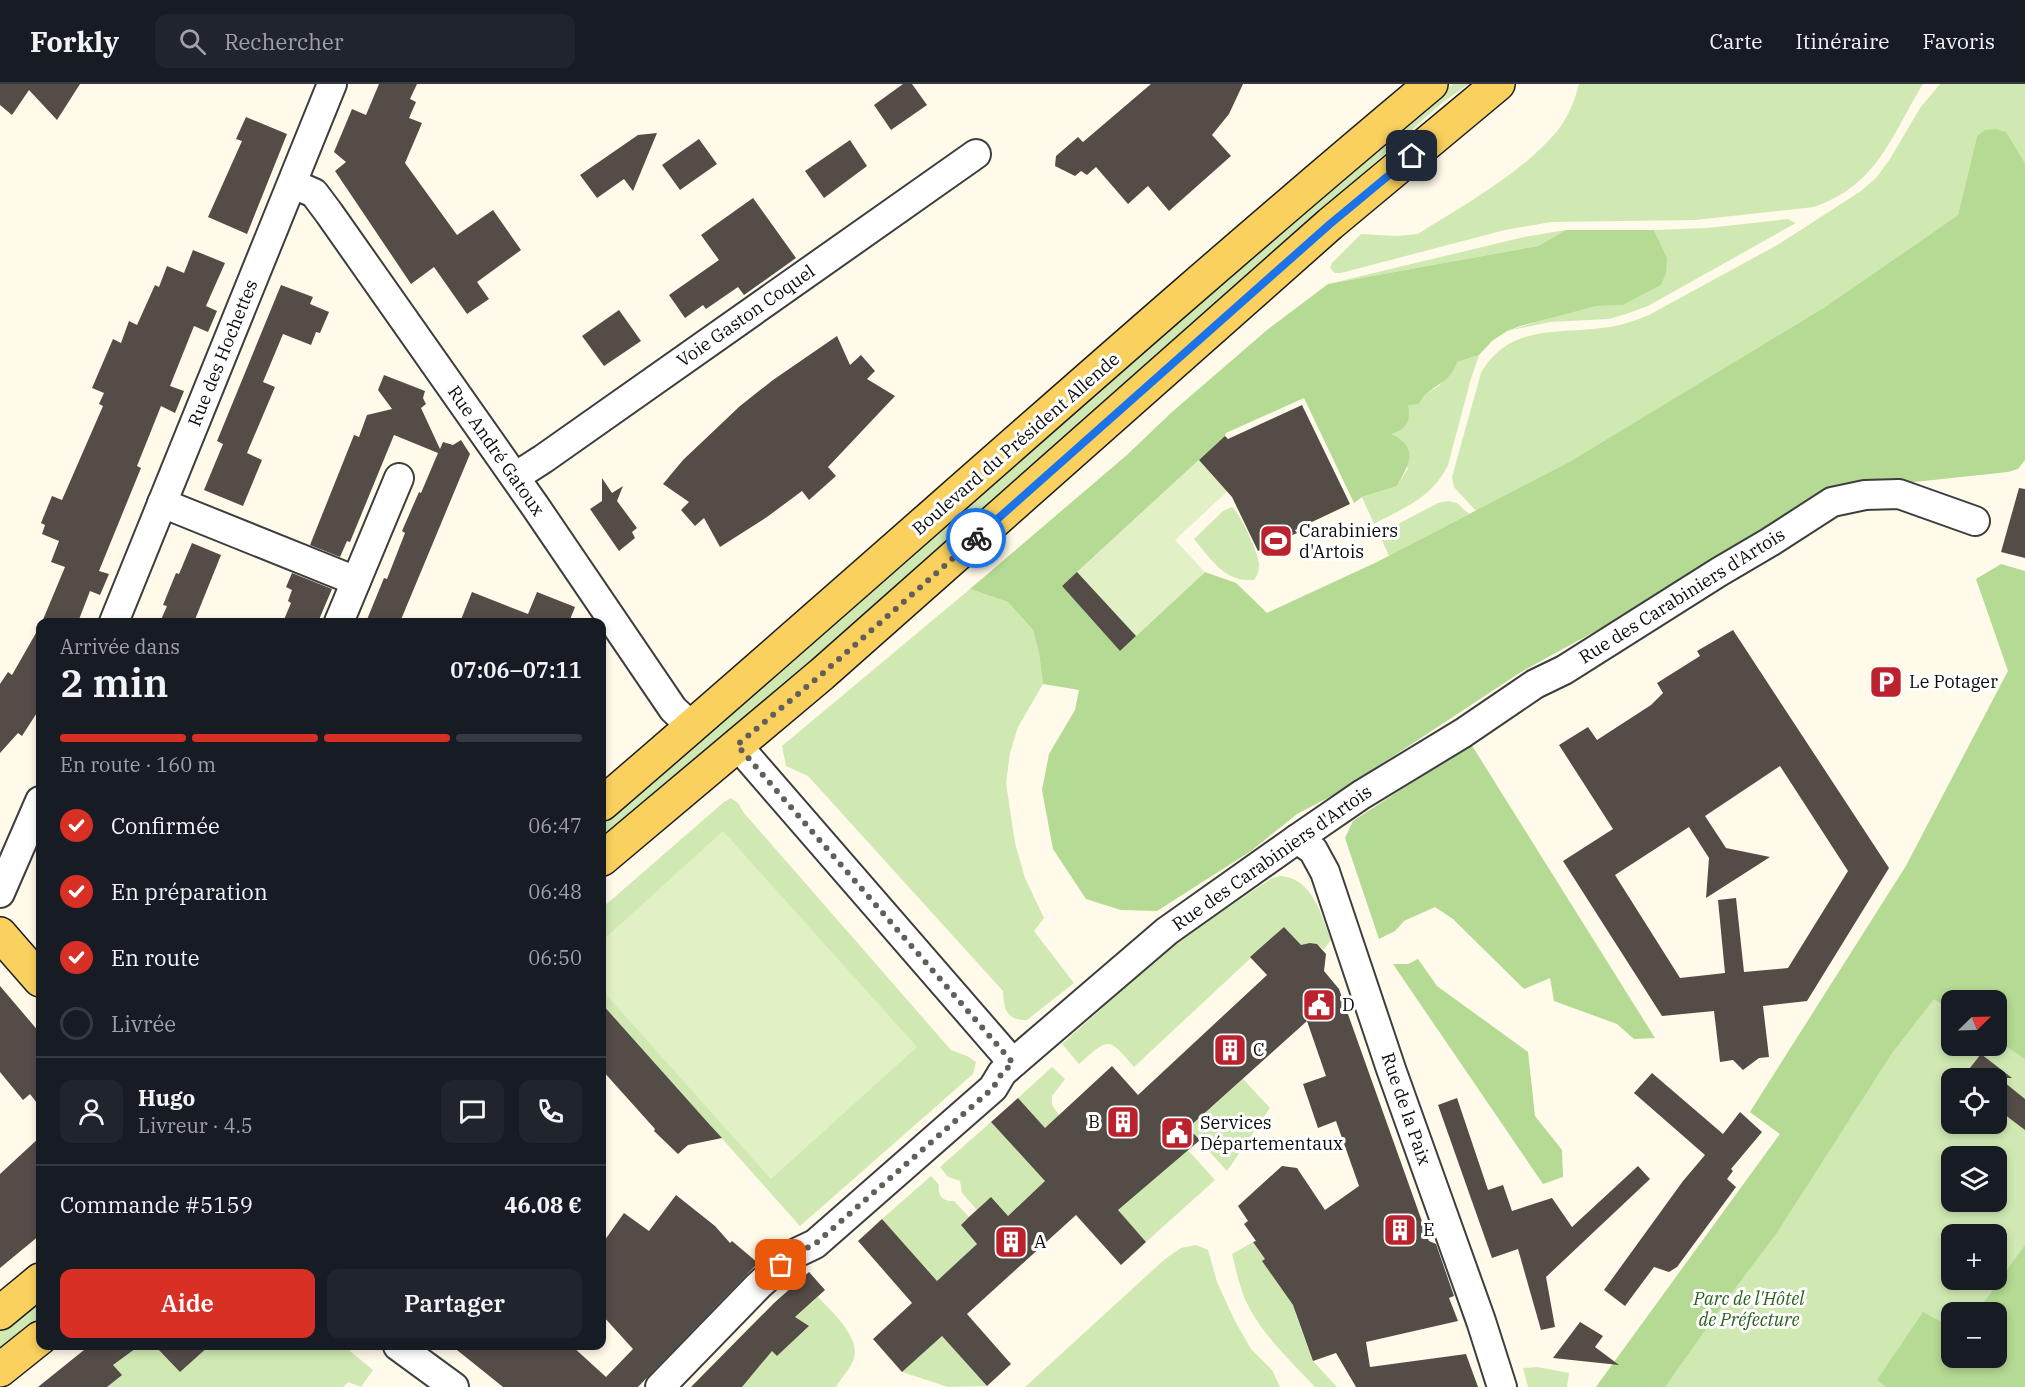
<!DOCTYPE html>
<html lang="fr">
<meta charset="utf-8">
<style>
:root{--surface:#171b24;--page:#20242c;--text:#f1f3f6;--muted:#9ea1a6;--line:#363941;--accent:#d93025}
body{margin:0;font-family:"IBM Plex Serif",serif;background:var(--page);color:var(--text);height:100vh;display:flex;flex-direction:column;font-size:22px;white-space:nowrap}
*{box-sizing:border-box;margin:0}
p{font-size:20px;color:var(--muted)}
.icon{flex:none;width:33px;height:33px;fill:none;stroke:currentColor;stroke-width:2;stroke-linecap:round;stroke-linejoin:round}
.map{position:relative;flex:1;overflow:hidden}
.panel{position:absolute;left:36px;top:534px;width:570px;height:732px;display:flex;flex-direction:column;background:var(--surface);border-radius:12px;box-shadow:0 3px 9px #0003}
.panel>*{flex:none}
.needle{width:39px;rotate:67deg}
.tools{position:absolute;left:1941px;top:906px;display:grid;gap:12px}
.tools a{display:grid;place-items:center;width:66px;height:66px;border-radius:12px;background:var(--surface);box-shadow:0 3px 9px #0003;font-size:30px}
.pin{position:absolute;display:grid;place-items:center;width:51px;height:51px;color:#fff;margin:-26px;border-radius:12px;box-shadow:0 3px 9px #0006}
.courier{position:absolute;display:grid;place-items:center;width:60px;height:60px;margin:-30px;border:4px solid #1a73e8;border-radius:50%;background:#fff;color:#222;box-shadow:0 2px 8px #0007}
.headline em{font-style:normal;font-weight:600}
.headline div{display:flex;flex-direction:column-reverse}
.headline{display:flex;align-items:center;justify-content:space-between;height:102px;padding:0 24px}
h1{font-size:39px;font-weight:600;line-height:45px}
.bar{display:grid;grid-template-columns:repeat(4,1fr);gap:9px 6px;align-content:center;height:72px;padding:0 24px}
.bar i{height:8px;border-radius:4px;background:var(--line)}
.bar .on{background:var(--accent)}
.bar p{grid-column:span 4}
.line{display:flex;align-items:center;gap:15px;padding:0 24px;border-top:2px solid var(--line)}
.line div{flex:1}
.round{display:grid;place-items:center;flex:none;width:63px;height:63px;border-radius:12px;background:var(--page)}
ol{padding:0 24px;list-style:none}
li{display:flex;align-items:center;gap:18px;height:66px}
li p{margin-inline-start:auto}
li .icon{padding:6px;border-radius:50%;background:var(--accent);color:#fff;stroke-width:4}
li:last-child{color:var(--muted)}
li i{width:33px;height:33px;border:3px solid var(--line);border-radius:50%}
.button{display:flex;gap:12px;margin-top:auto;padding:12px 24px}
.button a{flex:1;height:69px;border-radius:12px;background:var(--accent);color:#fff;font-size:24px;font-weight:600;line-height:69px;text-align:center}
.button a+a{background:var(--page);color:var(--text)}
header{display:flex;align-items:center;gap:36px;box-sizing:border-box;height:84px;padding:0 30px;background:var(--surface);border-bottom:2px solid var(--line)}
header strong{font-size:28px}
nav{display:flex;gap:33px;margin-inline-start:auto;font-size:21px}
.search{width:420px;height:54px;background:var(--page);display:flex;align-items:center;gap:15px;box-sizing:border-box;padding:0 21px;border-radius:12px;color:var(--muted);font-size:22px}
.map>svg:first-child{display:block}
</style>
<header>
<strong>Forkly</strong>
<div class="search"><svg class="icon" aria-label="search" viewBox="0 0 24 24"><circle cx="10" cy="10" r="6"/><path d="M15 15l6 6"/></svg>Rechercher</div>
<nav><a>Carte</a><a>Itinéraire</a><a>Favoris</a></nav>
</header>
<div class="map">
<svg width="2025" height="1303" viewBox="0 0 2025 1303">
<rect width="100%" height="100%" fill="#fffae9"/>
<g fill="#d0e9b3" fill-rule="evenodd">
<polygon points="1453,0 1469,0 1443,18 890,509 602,762 602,741 800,570 1288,137"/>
<path d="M1579,0h344c-32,52 -45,101 -109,123l-119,13 -144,2 -46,8 -164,43h-6l-5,-5 2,-5 29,-29 36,2 21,-2c47,-30 105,-61 140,-104 10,-13 17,-30 21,-46z"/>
<path d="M1940,0h85v79l-19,-31 -29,4 -19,79 -133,92 -256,155 -93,49 -22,-24 -2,-10 29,-104c29,-51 79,-38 129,-46 13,-2 26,-7 39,-12l130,-71 82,-53 15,-13 14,-19 30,-51z"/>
<polygon points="1788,135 1796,139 1648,222 1626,230 1609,235 1550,238 1507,247 1569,228 1596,222 1623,221 1661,201 1667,174 1654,146 1707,144"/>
<polygon points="1566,146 1538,162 1328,200 1524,153"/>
<path d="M1479,271l-9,27 -22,83c-16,33 -43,42 -74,59l-12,-27 35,-11 11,-18 -18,-33 18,-30 32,-20 17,-23z"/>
<polygon points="1448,417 1457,419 1469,430 1389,472 1379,450 1438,419"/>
<path d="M1232,423c9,8 25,43 27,56 0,7 -1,12 -5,17 -29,3 -43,-21 -60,-41l29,-28z"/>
<path d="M970,505l38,13 25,28 6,23 4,31 -25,43 -8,26 -4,30 9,60 10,35 19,40 -10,13 40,52 -47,37c-21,0 -23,-10 -24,-29l-195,-215 -22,-10 -4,-20z"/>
<path d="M2025,560v743h-429l184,-253 -30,-22 156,-246 102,-195zM1952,916h44v46h-44zM1952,994h44v46h-44zM1952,1072h44v46h-44zM1952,1150h44v46h-44zM1952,1228h44v46h-44z"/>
<polygon points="731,714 738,719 744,729 951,966 967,972 976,978 973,990 800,1142 602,920 602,824 724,718"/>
<path d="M1280,792c33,2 41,39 51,64l-7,9 -11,-6 -11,4 -18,-20 -150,140c-26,-30 -24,-30 -55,-3l-17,-20 112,-100 98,-66z"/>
<polygon points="1052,983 1065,995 1052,1012 1052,1021 1075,1054 1064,1066 1018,1014"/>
<polygon points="1243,995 1270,1024 1227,1087 1188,1044"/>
<polygon points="991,1038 1045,1097 1008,1132 991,1114 977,1126 962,1109 960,1097 948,1093 940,1083"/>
<polygon points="1177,1054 1215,1096 1146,1158 1108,1115"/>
<path d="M931,1092l8,9c-2,10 4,17 15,16l15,16 -8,8 16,19 -40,37 -55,-62z"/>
<path d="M1253,1158l12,17 -2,2 34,50 -2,1 18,49 24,26h-22c-25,-27 -55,-54 -70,-88 -6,-14 -9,-30 -13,-45z"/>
<polygon points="1196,1161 1208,1166 1217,1198 1235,1237 1251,1265 1272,1286 1280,1303 1025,1303 1165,1175 1181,1164"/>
<polygon points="40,1211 40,1233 0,1265 0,1243"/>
<path d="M818,1213c13,14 42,39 36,61 -3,10 -13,20 -18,29h-108l15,-2 19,-22 -8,-7 12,-11 11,11 31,-29 -13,-10z"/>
<polygon points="942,1252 987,1302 948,1303 902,1288"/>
<polygon points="139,1262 155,1262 180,1287 209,1262 344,1262 373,1286 361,1303 348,1298 343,1303 107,1303 121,1291 113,1281"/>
<polygon points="1537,1283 1569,1289 1567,1303 1528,1303 1523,1284"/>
</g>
<g fill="#b4da93">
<path d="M1996,45l10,3 19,31v297l-7,9 -10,3 -103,11 -209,93 -175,96 -182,120 -42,22 -46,37 -94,60 -36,-1 -35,-11 -33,-50 -11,-59 7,-36 26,-44 4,-20 -36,-6 -4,-31 -6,-23 -25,-28 -38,-13 158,-135 44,-42 95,-82 61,-46 210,-38 28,-16h88l13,28 -1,15 -5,12 -38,20 -27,1 -76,20 -13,5 -15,10 -13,14 -22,7c-8,25 -30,23 -38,42l-11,1c3,16 -1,24 -17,29 30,14 17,31 6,52l-35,11 -8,6 -50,-105 -78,35 -1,3 -163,150 59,64 84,-78 31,11 31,30 110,-51 192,-100 256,-155 133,-92 19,-79 8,-6z"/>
<polygon points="2001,480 2025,487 2025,975 1997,956 1996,916 1952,916 1951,926 1934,915 1892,969 1776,1150 1730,1211 1665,1303 1596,1303 1780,1050 1750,1028 1906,782 2008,587 1976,495"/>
<polygon points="1471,660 1655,954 1634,955 1617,940 1554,917 1550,894 1524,905 1453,835 1435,823 1404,837 1395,847 1379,855 1345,754 1353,737"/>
<polygon points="1418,875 1437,902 1528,968 1535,1032 1562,1066 1563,1093 1543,1100 1393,880 1408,880"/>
<polygon points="2025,1161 2025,1303 1886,1303 1877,1296 1923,1228 1951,1243 1952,1274 1996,1274 1996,1228 1977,1228"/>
</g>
<g fill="#e2f0c5">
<polygon points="1225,352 1236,364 1246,390 1175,456 1205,488 1120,567 1062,502"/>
<polygon points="723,747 917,963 771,1095 602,906 602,857"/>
</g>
<g fill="#544c47" fill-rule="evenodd">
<polygon points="0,0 80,0 57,36 29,6 12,31 0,21"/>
<polygon points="379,0 417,0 410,15 416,18 409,34 422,39 405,79 457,151 493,126 521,166 477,198 489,215 467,230 434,183 411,200 335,87 346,78 334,68 352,25 366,31"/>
<polygon points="903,0 912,0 927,21 891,46 874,21"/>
<polygon points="1151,0 1243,0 1229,30 1212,51 1231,72 1169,127 1148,102 1128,120 1096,83 1087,91 1081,87 1075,92 1055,82 1056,72 1078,53 1083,58"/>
<polygon points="246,33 287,50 247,150 208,133 242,57 236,55"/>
<polygon points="657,49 633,107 624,95 597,114 580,91 638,51"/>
<polygon points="699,55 717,80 680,106 662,81"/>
<polygon points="850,56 867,82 824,114 805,87"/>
<polygon points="753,114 796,174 744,211 738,203 706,225 703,221 685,234 669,211 719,176 701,151"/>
<polygon points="193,166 225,179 206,222 217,227 208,248 194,242 170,302 184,307 175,329 161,322 137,382 141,384 99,487 109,490 100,511 90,507 78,538 42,538 65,483 51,478 59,457 42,450 45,441 41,439 52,412 62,416 103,322 99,320 104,309 92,304 113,255 121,259 129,237 137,241 155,201 159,203 167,182 184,189"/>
<polygon points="281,201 313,213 310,220 329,228 320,249 316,248 311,261 283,250 263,298 275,303 247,369 262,376 243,422 204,406 223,360 217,357"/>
<polygon points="619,226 641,257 604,282 582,252"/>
<polygon points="837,252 850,281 861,271 875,287 867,295 895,312 828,383 836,392 809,416 802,407 767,433 720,463 704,434 695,442 681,426 689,418 663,400 683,376 740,322 773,296"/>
<polygon points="384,291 425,307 423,314 426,320 421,324 440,365 443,358 453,361 461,356 470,370 400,538 366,538 384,494 387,495 405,449 402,447 419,408 421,409 438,369 394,351 350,458 347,457 340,473 310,461 354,351 359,353 367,331 392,325 378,306"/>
<polygon points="1302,321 1350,420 1295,446 1297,449 1258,467 1232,413 1199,376 1225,352 1228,355"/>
<polygon points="602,394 612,409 623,402 617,417 637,444 632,448 635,454 619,467 590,425 602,417"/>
<polygon points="2019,404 2025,405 2025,474 2001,468"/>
<polygon points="192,459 221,471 194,538 160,538 167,522 163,521 176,489 179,490"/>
<polygon points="1077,488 1136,552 1120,567 1062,502"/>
<polygon points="292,489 332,505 318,538 283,538 291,519 288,517 292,506 286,503"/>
<polygon points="472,508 528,530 537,508 575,523 569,538 460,538"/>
<polygon points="40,542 40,624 22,652 18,649 0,669 0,600 8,588 12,591"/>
<path d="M1733,546l156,238 -82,133 -44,5 6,51 -10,1 -16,12 -10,-10 -13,2 -6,-51 -52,5 -99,-155 50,-32 -54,-84 29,-18 9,13 54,-35 12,-12 -6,-10 43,-27 -3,-5zM1780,682l68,105 -60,97 -44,4 -8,-74 -18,2 7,73 -45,5 -65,-103 74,-48 20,31 -3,40 64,-41 -44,-9 -21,-32z"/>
<polygon points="1284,843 1301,861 1310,859 1317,860 1326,870 1324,887 1339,905 1429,1157 1436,1160 1454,1212 1449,1214 1458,1237 1366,1258 1370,1283 1466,1270 1478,1303 1356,1303 1336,1269 1313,1277 1293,1221 1262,1177 1265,1175 1253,1158 1256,1157 1244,1140 1248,1137 1238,1122 1282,1082 1297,1084 1325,1126 1359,1102 1336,1037 1318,1044 1303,1000 1326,992 1307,937 1188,1044 1200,1056 1118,1126 1146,1158 1121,1181 1076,1131 967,1230 1011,1280 987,1302 942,1252 902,1288 873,1255 912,1219 858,1157 882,1135 937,1197 977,1160 961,1141 969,1133 991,1113 1008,1132 1045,1097 991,1038 1018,1014 1045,1044 1112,982 1138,1011 1267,891 1250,873"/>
<polygon points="0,902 40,949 40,1023 30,1010 23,1016 0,988"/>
<polygon points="602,920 710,1041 722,1054 688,1061 678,1070 654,1047 655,1045 602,986"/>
<polygon points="1981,970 2012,994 1999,994 2025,1015 2025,1046 1996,1024 1996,994 1962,994"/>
<polygon points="1652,989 1723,1050 1740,1028 1762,1048 1731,1085 1733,1087 1727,1095 1736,1103 1677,1183 1669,1188 1654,1183 1625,1222 1604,1206 1683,1097 1705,1071 1634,1009"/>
<polygon points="1457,1014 1488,1106 1503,1101 1512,1127 1552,1114 1572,1143 1638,1082 1650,1095 1546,1193 1555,1243 1541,1246 1518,1165 1492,1174 1438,1021"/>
<polygon points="40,1053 40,1151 0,1184 0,1090"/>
<polygon points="676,1111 715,1142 730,1159 732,1157 758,1179 638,1303 503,1303 452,1262 572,1262 606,1293 633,1265 602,1231 602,1160 624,1129 649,1147"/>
<polygon points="809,1188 825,1206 795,1233 809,1242 777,1272 772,1267 742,1303 691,1303 774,1219"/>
<polygon points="1580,1238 1603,1252 1595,1263 1619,1281 1553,1274"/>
<polygon points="89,1262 139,1262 113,1281 122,1291 107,1303 38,1303"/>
<polygon points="155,1262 209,1262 180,1288"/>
</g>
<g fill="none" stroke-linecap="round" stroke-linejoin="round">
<defs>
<g id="minor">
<polyline points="293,100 314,109 329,129 535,422 673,625 692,643"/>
<polyline points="515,393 543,375 976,70"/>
<polyline points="162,419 356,497"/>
<polyline points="114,538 332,0"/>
<polyline points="339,538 399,394"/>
<polyline points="737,661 1013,979"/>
<polyline points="1297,755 1313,766 1325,788 1391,985 1481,1237 1502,1303"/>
<polyline points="0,809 40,717"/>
<polyline points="398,1262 454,1303"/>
<polyline points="660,1303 758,1202 792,1171 815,1160 993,1004 1002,989 1013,979 1167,847 1297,755 1361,711 1463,649 1535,600 1564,586 1719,488 1770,458 1832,418 1865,411 1899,410 1975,437"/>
</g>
<g id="major">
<path d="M602,720c277,-238 548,-485 829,-720"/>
<polyline points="602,775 822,590 1330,140 1498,0"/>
<polyline points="0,850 40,896"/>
<polyline points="0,1229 40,1196"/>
<polyline points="0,1286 40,1254"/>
</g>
</defs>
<use href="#minor" stroke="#3e3e3e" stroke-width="32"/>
<use href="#major" stroke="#1c1c1c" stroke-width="36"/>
<use href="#minor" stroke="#fff" stroke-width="28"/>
<use href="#major" stroke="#fad15e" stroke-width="33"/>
</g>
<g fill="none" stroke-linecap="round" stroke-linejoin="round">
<polyline stroke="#605f59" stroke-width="6" stroke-dasharray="0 10.8" points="781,1181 792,1171 815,1160 993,1004 1002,989 1013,979 737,661 822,590 976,454"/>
<polyline stroke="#1a73e8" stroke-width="8" points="976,454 1330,140 1412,72"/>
</g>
<defs>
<symbol id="stadium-square" viewBox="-11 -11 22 22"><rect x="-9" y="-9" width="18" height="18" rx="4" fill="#bc222d" stroke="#fff"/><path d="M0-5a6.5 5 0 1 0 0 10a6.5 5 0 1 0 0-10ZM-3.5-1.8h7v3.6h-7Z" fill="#fff"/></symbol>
<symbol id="parking-square" viewBox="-11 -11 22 22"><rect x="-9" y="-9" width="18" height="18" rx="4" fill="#bc222d" stroke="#fff"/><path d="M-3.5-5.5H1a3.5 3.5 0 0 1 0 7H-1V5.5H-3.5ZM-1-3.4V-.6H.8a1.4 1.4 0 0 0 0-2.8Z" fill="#fff"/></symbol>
<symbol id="civic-square" viewBox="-11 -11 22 22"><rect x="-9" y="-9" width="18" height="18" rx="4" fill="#bc222d" stroke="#fff"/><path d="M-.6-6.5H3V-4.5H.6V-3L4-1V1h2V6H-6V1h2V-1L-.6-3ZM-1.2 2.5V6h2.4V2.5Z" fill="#fff"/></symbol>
<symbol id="building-square" viewBox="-11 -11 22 22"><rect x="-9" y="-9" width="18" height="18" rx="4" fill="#bc222d" stroke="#fff"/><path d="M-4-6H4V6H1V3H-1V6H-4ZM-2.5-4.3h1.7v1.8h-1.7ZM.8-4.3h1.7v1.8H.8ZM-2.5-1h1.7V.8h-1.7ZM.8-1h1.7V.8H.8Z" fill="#fff"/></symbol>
</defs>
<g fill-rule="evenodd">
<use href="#stadium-square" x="1257" y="438" width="38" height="38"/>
<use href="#parking-square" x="1867" y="579" width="38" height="38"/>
<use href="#civic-square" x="1300" y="902" width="38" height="38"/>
<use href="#building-square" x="1211" y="947" width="38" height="38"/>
<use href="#building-square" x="1104" y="1019" width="38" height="38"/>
<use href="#civic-square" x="1158" y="1030" width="38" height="38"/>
<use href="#building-square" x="1381" y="1127" width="38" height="38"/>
<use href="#building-square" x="992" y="1139" width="38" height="38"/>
</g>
<g text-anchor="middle" stroke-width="6" stroke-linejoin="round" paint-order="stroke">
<g font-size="18" fill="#0b0b0b" stroke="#fff">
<text transform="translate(746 232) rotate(-35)" y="6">Voie Gaston Coquel</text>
<text transform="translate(223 269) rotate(-68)" y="6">Rue des Hochettes</text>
<text transform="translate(1016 360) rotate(-41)" y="6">Boulevard du Président Allende</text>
<text transform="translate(496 367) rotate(55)" y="6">Rue André Gatoux</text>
<text transform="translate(1682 512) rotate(-32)" y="6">Rue des Carabiniers d'Artois</text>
<text transform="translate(1272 774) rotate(-35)" y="6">Rue des Carabiniers d'Artois</text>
<text transform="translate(1406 1025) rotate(71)" y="6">Rue de la Paix</text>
</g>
<g font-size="18" fill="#0b0b0b" stroke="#fff" text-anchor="start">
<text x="1299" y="453">Carabiniers<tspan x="1299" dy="21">d'Artois</tspan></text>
<text x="1909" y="604">Le Potager</text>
<text x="1342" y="927">D</text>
<text x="1253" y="972">C</text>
<text x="1100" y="1044" text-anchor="end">B</text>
<text x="1200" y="1045">Services<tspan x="1200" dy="21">Départementaux</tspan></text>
<text x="1423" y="1152">E</text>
<text x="1034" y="1164">A</text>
</g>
<g font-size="18" font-style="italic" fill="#2c631c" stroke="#fff">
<text x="1749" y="1221">Parc de l'Hôtel<tspan x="1749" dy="21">de Préfecture</tspan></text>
</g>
</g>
</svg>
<div class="tools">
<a><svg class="needle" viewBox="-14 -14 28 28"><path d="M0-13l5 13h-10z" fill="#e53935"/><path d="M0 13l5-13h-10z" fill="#9ea1a6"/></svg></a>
<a><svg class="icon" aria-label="locate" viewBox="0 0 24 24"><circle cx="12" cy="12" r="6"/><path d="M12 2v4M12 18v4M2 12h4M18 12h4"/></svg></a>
<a><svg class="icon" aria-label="layers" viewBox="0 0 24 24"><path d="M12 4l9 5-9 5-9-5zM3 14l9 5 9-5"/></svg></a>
<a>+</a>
<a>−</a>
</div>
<div class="pin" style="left:781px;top:1181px;background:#ea580c"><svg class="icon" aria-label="bag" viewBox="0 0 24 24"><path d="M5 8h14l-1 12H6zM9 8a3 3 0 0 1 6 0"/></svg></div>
<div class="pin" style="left:1412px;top:72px;background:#1f2937"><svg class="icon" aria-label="home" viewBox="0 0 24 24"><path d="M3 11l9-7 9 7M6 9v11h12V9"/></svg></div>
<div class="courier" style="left:976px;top:454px"><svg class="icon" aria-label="bike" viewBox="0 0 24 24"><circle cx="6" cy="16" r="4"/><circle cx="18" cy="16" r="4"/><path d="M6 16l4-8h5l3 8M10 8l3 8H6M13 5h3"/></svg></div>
<section class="panel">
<div class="headline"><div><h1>2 min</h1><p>Arrivée dans</p></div><em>07:06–07:11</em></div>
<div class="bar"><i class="on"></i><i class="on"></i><i class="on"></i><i></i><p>En route · 160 m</p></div>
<ol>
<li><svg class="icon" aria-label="check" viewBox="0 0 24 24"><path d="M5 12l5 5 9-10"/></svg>Confirmée<p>06:47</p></li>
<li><svg class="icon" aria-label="check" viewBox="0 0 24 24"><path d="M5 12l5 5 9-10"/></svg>En préparation<p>06:48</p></li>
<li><svg class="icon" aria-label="check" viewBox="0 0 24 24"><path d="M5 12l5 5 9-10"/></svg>En route<p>06:50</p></li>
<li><i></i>Livrée</li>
</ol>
<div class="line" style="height:108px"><a class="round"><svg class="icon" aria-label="person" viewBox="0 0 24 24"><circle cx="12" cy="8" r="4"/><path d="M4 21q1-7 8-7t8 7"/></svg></a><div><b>Hugo</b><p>Livreur · 4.5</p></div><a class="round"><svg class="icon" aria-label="chat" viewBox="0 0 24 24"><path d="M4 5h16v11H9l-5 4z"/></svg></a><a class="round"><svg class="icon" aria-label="phone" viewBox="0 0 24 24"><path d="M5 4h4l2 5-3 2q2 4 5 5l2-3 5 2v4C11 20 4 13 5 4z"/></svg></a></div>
<div class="line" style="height:78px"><div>Commande #5159</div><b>46.08 €</b></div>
<div class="button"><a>Aide</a><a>Partager</a></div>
</section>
</div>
